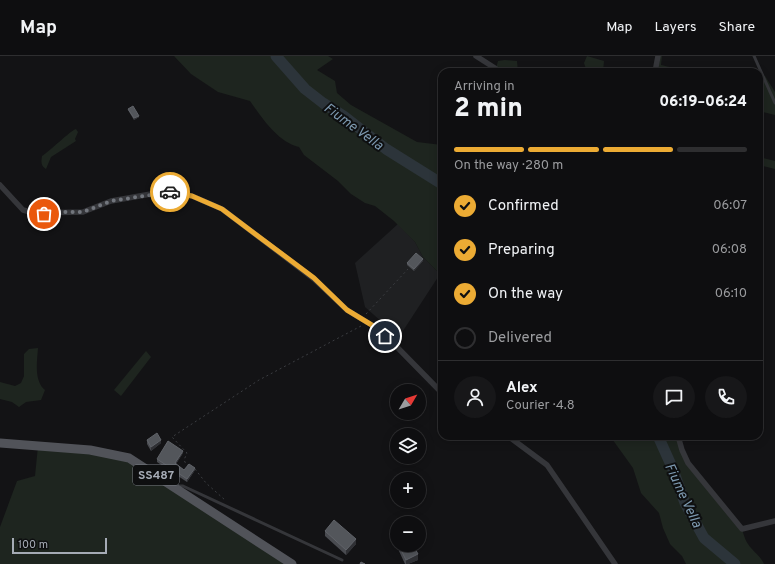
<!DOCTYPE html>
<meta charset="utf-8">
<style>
:root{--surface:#0e0e10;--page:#171719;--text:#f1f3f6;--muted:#9b9c9f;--line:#2e2e30;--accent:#ecab34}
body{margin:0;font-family:Overpass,sans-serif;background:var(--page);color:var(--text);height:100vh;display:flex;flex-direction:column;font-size:15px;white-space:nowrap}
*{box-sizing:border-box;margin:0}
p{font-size:13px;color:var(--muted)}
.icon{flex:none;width:22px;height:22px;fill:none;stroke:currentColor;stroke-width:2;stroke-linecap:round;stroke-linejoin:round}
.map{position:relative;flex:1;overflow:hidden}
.panel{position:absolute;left:438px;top:12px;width:325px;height:372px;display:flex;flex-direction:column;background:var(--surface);border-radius:12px;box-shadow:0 2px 10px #0003,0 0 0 1px var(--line)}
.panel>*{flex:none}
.needle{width:26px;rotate:51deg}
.buttons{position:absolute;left:390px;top:328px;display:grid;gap:8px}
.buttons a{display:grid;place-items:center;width:36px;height:36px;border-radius:50%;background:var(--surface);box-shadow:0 2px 10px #0003,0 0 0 1px var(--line);font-size:20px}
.scale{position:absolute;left:12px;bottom:10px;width:95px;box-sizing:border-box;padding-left:4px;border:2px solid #a5abb5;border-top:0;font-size:11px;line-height:14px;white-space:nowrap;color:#a5abb5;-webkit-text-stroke:3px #0e0f10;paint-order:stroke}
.pin{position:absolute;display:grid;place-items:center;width:34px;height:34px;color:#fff;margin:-17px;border:2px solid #fff;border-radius:50%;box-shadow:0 1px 4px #0007}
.courier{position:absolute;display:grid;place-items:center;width:40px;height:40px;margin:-20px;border:3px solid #ecab34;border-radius:50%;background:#fff;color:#222;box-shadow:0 1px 5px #0007}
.headline em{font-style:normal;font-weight:800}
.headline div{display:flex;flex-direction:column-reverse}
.headline{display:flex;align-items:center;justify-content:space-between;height:68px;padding:0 16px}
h1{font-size:26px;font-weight:800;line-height:30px}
.bar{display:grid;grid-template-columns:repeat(4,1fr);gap:6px 4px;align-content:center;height:48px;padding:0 16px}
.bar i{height:5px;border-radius:3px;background:var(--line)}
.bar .on{background:var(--accent)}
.bar p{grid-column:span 4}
.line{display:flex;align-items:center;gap:10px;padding:0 16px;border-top:1px solid var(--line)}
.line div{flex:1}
.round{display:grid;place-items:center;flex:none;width:42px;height:42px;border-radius:21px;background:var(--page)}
ol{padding:0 16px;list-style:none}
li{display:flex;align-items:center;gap:12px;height:44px}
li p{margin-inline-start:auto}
li .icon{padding:4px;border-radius:50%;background:var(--accent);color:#111;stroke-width:4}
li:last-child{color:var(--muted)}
li i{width:22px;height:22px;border:2px solid var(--line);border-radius:50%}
header{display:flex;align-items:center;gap:24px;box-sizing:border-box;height:56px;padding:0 20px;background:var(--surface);border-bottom:1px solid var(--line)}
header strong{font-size:19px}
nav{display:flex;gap:22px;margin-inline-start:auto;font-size:14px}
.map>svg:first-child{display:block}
</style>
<header>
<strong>Map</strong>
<nav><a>Map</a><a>Layers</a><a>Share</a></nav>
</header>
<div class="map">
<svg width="775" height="508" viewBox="0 0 775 508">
<rect width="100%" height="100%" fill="#131315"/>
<polygon fill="#1f2022" points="398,168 415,186 423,201 440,218 399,281 365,251 355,207"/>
<g fill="#1e251f">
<path d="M174,0h154l5,3 -16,11 18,11 2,12 14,12 66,37 25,3v131l-19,-19 -8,-15 -21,-21 -19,-15 -10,-3 -14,-9 -13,-13 -34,-26 -5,-8c-21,-5 -37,-29 -49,-46l-32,-9 -27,-18z"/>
<polygon points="587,0 604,5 603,16 587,16 584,7"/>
<polygon points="660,0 662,0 661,9 691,16 658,16"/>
<polygon points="505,4 517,5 518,16 495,16 498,5"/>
<polygon points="759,19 765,20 775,36 775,59 759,55"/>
<path d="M76,73l2,3 -3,7 1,2 -25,16 -5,12c-5,-3 -5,-7 -4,-13 8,-5 28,-25 34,-27z"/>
<polygon points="759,101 775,105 775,113 759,109"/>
<path d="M38,292c-1,14 -4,33 7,42l-4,10 -15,2 -7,5 -7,-5 -12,-3v-17l15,4 6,-3 3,-7v-22l5,-5z"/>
<polygon points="146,295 151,301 121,340 114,334"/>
<path d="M610,380h68l10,27 54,66c2,7 4,14 10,20 4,5 9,8 12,15h-78l-4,-8 -12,-12 -7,-16 -4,-15 -18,-20 -8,-25z"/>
<polygon points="38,390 120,400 292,508 0,508 0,471 17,425 35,420"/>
</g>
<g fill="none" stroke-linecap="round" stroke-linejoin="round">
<g stroke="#2c343a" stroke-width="11">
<polyline points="276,0 305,33 323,47 345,61 386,93 442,128"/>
<polyline points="658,380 672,411 685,447 704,482 735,508"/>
</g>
<g stroke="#3b3d41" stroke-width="1" stroke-dasharray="2 3" stroke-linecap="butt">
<polyline points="366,258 408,213"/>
<polyline points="189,410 186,408 184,404 187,397 172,381 259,324 361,270"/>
<polyline points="195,413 206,427 225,444"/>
</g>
<g stroke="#35363a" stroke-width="3">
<polyline points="754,0 775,47"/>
<polyline points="178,430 183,430 342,504"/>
</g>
<g stroke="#35363a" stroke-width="5.5">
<polyline points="476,0 501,16"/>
<polyline points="655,16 658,0"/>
<polyline points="0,129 23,154 34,157 83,156 111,145 168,135 192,140 222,153 314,223 347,254 375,271 395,289 442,337"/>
<polyline points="508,380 547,409 615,508"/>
<polyline points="678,380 682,394 688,407 742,473 775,465"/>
</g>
<polyline stroke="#515359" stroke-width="9" points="0,387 90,394 129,402 292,508"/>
</g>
<g fill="#494b50">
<polygon points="128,53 139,61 134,64 128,54"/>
<polygon points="423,205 414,215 407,209 407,207"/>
<polygon points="147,384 161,387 151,395 147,388"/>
<polygon points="183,397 176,408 184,414 195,414 187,426 157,406 157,403"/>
<polygon points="325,475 356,488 346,499 325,480"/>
<polygon points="399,490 418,504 408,508 405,508 399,495"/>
</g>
<g fill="#2f3034">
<polygon points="139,60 139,61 134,64 134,62"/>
<polygon points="423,203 423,205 414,215 414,213"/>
<polygon points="161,384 161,387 151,395 151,391"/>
<polygon points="183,395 183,397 175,409 175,407"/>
<polygon points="195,412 195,414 187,426 187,423"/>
<polygon points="356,483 356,488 346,499 346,494"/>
<polygon points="418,498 418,504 408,508 406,508 406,504"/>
</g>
<g fill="#53565b" stroke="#606369">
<polygon points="133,50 139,60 134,62 128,53"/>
<polygon points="416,197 423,203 414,213 407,207"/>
<polygon points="157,377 161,384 151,391 147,384"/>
<polygon points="168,385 183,395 175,407 184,414 189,408 195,412 187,423 157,403"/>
<polygon points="334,464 356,483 346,494 325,475"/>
<polygon points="402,489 413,489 418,498 406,504 399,490"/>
<polygon points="361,506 365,508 360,508"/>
</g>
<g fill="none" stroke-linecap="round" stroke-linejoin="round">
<polyline stroke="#72767d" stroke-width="4" stroke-dasharray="0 7.2" points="44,158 54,156 83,156 111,145 170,136"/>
<polyline stroke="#ecab34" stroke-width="5" points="170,136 192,140 222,153 314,222 347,254 375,271 385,280"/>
</g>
<g text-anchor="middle" stroke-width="4" stroke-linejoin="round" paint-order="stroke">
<rect fill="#0e0f10" stroke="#787c84" stroke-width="1" x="133" y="409" width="46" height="20" rx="3"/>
<g font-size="12" font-weight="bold" fill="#a5abb5">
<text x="156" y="423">SS487</text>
</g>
<g font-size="14" font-style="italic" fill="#7d99b0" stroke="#0e0f10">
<text transform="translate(354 70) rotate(36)" y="5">Fiume Vella</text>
<text transform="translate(684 439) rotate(65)" y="5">Fiume Vella</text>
</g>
</g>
</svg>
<div class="buttons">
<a><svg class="needle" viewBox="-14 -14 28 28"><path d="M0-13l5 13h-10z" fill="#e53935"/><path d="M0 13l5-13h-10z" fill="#9b9c9f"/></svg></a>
<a><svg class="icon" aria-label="layers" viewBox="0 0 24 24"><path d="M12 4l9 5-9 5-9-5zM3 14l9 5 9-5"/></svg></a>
<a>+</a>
<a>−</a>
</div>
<div class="scale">100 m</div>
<div class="pin" style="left:44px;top:158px;background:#ea580c"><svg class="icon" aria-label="bag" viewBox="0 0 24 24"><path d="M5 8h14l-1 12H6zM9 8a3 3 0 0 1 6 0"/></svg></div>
<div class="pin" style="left:385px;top:280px;background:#1f2937"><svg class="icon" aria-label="home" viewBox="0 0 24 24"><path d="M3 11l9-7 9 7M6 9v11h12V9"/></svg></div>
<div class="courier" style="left:170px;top:136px"><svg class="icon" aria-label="car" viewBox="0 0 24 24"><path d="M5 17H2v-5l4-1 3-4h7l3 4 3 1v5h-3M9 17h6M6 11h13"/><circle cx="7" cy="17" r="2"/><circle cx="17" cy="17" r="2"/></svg></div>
<section class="panel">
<div class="headline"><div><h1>2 min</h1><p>Arriving in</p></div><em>06:19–06:24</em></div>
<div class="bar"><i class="on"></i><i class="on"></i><i class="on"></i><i></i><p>On the way · 280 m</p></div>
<ol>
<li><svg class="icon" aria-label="check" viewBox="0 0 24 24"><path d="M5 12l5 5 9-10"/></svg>Confirmed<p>06:07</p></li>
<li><svg class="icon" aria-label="check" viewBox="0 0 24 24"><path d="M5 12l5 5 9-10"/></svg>Preparing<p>06:08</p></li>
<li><svg class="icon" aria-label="check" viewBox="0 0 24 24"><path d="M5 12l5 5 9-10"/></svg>On the way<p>06:10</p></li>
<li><i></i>Delivered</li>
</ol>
<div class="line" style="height:72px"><a class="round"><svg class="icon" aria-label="person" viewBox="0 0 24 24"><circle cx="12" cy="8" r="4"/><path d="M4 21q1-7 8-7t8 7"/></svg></a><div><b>Alex</b><p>Courier · 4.8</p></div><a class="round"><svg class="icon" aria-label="chat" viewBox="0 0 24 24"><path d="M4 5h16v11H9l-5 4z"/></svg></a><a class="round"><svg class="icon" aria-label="phone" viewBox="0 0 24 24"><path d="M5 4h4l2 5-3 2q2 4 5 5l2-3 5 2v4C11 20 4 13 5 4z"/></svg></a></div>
</section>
</div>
